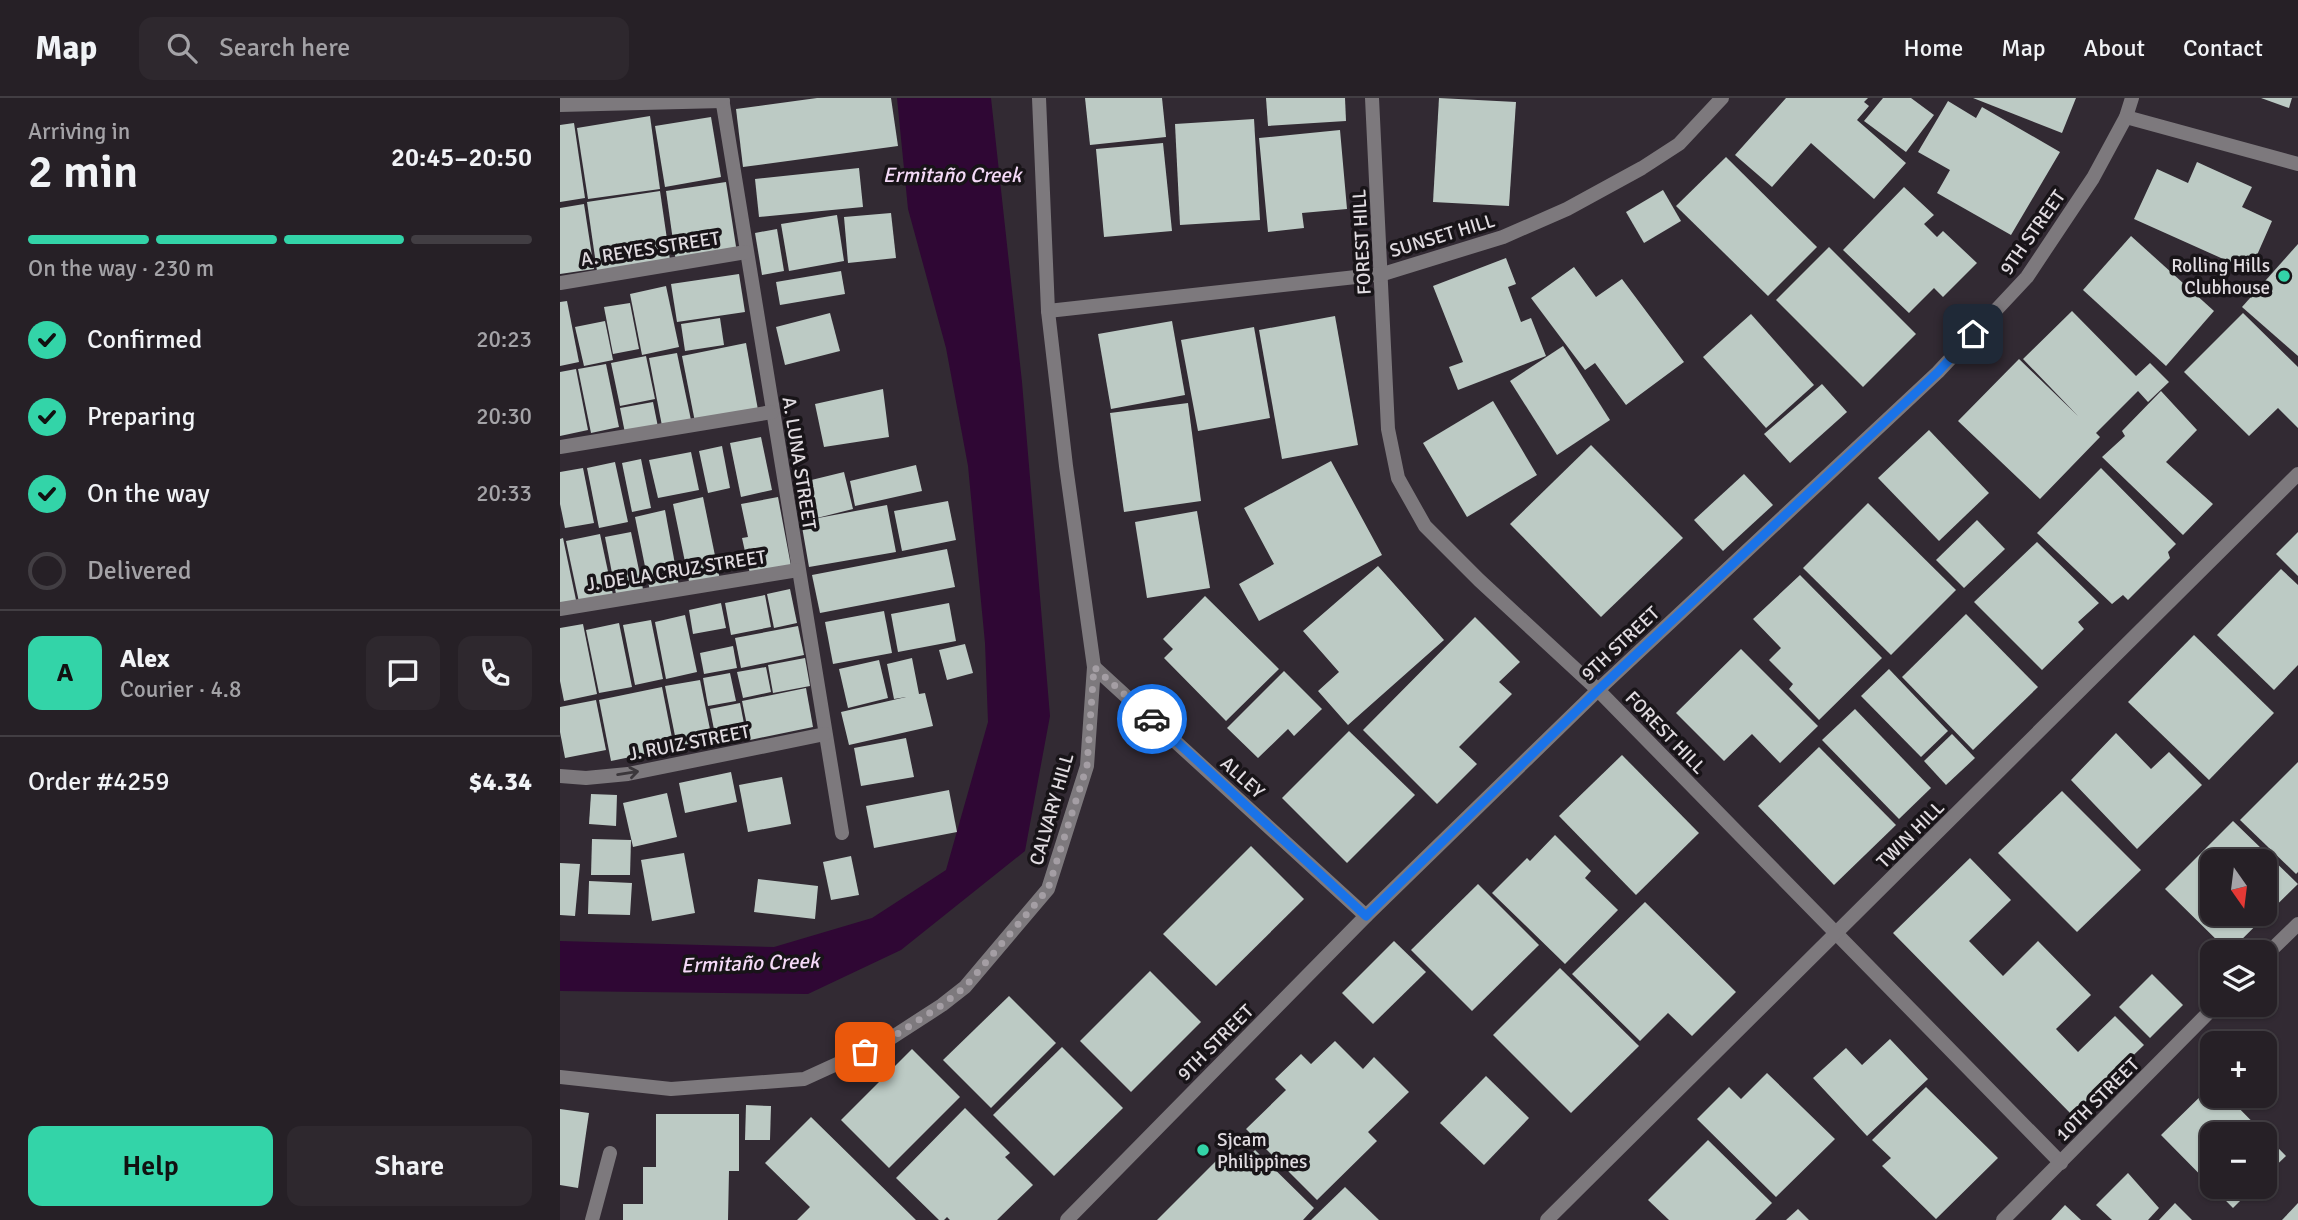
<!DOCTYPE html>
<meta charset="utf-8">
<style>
:root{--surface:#262026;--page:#2e282e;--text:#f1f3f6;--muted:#a4a3a7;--line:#423e43;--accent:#33d4a8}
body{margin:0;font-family:Signika,sans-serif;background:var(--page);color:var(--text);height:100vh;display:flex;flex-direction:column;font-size:26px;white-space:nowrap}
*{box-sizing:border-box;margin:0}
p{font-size:23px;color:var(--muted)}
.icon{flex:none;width:38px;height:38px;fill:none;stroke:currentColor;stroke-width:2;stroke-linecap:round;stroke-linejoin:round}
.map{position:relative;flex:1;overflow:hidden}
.details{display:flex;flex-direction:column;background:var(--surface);width:560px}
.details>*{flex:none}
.needle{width:46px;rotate:166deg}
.buttons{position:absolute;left:1640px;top:751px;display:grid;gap:14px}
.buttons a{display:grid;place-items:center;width:77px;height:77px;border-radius:14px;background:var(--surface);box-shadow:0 2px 5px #0004,0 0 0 2px var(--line);font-size:35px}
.pin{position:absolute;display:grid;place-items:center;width:60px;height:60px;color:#fff;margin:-30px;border-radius:14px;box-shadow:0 4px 10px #0006}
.courier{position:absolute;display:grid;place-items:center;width:70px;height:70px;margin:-35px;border:5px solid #1a73e8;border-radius:50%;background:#fff;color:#222;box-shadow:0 2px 9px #0007}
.summary em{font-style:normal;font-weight:600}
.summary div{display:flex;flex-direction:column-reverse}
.summary{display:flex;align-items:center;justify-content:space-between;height:119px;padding:0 28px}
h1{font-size:46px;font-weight:600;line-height:52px}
.bar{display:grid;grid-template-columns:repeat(4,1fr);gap:10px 7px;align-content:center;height:84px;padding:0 28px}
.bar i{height:9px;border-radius:5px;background:var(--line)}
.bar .current{background:var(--accent)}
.bar p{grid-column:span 4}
.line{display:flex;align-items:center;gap:18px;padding:0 28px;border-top:2px solid var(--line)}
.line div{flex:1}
.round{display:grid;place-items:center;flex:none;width:74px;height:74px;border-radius:14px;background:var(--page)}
ol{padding:0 28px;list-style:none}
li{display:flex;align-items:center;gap:21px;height:77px}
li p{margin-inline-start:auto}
li .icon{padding:7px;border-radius:50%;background:var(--accent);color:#111;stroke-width:4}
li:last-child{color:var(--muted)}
li i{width:38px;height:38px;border:4px solid var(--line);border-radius:50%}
.button{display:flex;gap:14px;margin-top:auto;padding:14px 28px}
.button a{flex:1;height:80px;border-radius:14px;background:var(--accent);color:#111;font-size:28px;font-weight:600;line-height:80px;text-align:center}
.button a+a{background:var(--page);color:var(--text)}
header{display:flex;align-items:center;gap:42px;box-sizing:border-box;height:98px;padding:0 35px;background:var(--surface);border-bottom:2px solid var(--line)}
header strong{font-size:33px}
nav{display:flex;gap:38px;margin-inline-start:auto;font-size:24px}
.search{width:490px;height:63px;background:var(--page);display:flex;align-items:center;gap:18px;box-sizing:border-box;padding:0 24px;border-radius:14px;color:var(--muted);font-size:26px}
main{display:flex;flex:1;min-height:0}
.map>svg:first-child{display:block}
</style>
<header>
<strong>Map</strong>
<div class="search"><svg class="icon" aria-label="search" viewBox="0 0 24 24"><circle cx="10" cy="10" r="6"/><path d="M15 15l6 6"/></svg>Search here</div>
<nav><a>Home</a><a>Map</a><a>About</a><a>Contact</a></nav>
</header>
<main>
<section class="details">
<div class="summary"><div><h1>2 min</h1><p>Arriving in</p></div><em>20:45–20:50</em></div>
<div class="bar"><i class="current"></i><i class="current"></i><i class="current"></i><i></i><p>On the way · 230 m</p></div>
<ol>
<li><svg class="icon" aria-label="check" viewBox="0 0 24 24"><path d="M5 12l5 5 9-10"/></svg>Confirmed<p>20:23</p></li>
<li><svg class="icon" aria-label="check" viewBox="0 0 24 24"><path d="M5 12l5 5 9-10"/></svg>Preparing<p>20:30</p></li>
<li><svg class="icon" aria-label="check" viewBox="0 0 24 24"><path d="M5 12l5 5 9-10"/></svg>On the way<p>20:33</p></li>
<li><i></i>Delivered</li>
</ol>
<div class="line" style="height:126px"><b class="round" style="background:var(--accent);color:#111">A</b><div><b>Alex</b><p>Courier · 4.8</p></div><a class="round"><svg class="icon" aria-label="chat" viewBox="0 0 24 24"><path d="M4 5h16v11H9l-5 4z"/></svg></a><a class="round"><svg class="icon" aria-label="phone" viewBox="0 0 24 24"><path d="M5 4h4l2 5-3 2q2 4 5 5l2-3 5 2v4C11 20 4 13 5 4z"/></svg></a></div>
<div class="line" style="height:91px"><div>Order #4259</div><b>$4.34</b></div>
<div class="button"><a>Help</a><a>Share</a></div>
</section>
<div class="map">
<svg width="1738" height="1122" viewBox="0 0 1738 1122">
<rect width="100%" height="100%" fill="#322a33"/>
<polygon fill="#2f0734" points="337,0 431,0 462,284 490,618 465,753 341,852 248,896 0,893 0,843 214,849 312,820 386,772 428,624 425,545 408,368 386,250 348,111"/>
<g fill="#bccac4" fill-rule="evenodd">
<polygon points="257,0 331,0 338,48 183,69 176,11"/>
<polygon points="525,0 602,0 606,39 530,47"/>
<polygon points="706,0 785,0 786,23 708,28"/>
<polygon points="879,0 956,4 949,108 873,104"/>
<polygon points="1226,0 1308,0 1304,4 1309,8 1297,22 1346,65 1314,101 1251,45 1212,89 1175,57"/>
<polygon points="1323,0 1351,0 1374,17 1346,54 1304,23"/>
<polygon points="1413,0 1516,0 1502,35"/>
<polygon points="1701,0 1732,0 1729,10"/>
<polygon points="1388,3 1416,20 1422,9 1500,54 1451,137 1377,95 1390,72 1358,54"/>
<polygon points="90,18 100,91 28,101 17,30"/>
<polygon points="151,19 161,79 105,89 95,28"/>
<polygon points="694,21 700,122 620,127 615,26"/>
<polygon points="14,25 25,100 0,104 0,27"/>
<polygon points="780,32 787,111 742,115 744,130 708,134 699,40"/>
<polygon points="603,45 612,133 544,139 536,51"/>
<polygon points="1166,59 1257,149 1208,198 1116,108"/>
<polygon points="1637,64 1692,89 1682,109 1712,123 1690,173 1574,121 1597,71 1628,85"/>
<polygon points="299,70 303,109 199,119 195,81"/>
<polygon points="166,84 177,155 116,164 106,93"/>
<polygon points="1344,89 1374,117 1364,126 1377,139 1383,133 1417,165 1383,199 1374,190 1349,215 1283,152"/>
<polygon points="1103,92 1121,123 1084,145 1066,114"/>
<polygon points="100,93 110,162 37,173 27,104"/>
<polygon points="24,106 34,171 0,176 0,110"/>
<polygon points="331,115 336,160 288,165 284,119"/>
<polygon points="277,117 284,163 229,173 221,126"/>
<polygon points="217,131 224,173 202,177 195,135"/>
<polygon points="1571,138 1654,213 1606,268 1523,192"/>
<polygon points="1738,146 1738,258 1682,209"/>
<polygon points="1269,149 1356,236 1303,289 1216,202"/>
<polygon points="946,160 956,186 948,189 961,224 971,220 986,258 898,292 889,269 903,264 873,188"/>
<polygon points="1014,169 1036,199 1062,181 1124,264 1066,307 1035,265 1025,272 971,200"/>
<polygon points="281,173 285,196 220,207 216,184"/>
<polygon points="179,176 185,214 117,224 111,186"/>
<polygon points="106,188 119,249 82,257 70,196"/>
<polygon points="7,203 19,264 0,268 0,204"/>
<polygon points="70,205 79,251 53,256 44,209"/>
<polygon points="1512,213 1576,278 1590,265 1609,284 1588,304 1578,293 1536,335 1540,339 1480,401 1398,323 1459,261 1518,318 1463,261"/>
<polygon points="270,215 280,253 225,267 216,229"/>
<polygon points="1683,215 1738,269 1738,330 1718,310 1689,338 1624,274"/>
<polygon points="1191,216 1254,287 1206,330 1143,259"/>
<polygon points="775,218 798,347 722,361 699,232"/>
<polygon points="160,220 164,247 125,253 121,226"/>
<polygon points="45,223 53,262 24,268 15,229"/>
<polygon points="612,223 625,297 551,311 538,236"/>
<polygon points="694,229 710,320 638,333 621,242"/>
<polygon points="186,245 198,312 135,324 122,258"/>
<polygon points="1003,248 1050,322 997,357 950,283"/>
<polygon points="117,255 131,322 102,328 89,260"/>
<polygon points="86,258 95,301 60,308 51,265"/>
<polygon points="46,266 59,329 31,335 18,271"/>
<polygon points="16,271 28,332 0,338 0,274"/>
<polygon points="1262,286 1287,314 1230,365 1204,336"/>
<polygon points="323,291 329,339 264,349 255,306"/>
<polygon points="1601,293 1637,332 1606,364 1653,406 1623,437 1542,359 1565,338 1562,333"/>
<polygon points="933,303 977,377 907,419 863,345"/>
<polygon points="93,304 98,329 65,335 60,310"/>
<polygon points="628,305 641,403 564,414 550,315"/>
<polygon points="1369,332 1429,395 1379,443 1318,380"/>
<polygon points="201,339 212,392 181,399 170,345"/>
<polygon points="1031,347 1123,440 1041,519 950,426"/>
<polygon points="162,348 170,390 148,395 139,353"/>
<polygon points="131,354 139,392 98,400 89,362"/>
<polygon points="81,361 91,410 72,414 62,365"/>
<polygon points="771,363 822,457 699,523 679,486 714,466 684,410"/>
<polygon points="55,364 68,424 39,430 27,370"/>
<polygon points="356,367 362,393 295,408 290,383"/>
<polygon points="23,370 34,425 5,430 0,406 0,374"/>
<polygon points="1541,370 1616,446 1608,454 1610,460 1568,502 1563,497 1552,506 1477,435"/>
<polygon points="284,374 293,411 253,421 327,407 336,454 249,469 241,423 243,423 235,386"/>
<polygon points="1184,376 1213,407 1163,453 1134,422"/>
<polygon points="143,399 160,482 130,488 113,406"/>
<polygon points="218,399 231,468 190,476 182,440 188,439 181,406"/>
<polygon points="388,403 396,442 342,453 334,413"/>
<polygon points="1308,405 1396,492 1331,557 1243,470"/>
<polygon points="105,412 119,488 90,493 75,419"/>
<polygon points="637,413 650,490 587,500 575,424"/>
<polygon points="1417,422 1445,451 1404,490 1376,462"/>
<polygon points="71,434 84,496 57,501 45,439"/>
<polygon points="1738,434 1738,478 1716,456"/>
<polygon points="40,436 53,497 19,504 6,443"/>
<polygon points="3,440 16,502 0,505 0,441"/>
<polygon points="1477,444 1539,505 1518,524 1524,531 1482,572 1414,504"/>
<polygon points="387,451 395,489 260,515 252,477"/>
<polygon points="818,468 884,542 788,627 758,593 779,574 743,533"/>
<polygon points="1721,471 1738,487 1738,567 1714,592 1657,537"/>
<polygon points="1240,477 1322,560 1259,622 1229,591 1233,586 1209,562 1221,550 1193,521"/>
<polygon points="230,491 237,525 214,530 207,496"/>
<polygon points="205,497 211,529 171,537 165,505"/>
<polygon points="645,498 719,571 666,623 604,560 613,551 603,541"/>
<polygon points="161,505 166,530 133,536 129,512"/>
<polygon points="389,505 396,543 338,554 331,516"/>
<polygon points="324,513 332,555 273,566 265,524"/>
<polygon points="1406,516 1478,589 1413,652 1342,579"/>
<polygon points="125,517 137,574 106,581 95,524"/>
<polygon points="915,519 960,564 939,584 952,596 899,649 917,666 877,706 803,632"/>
<polygon points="91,522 103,581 75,587 63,527"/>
<polygon points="59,525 72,589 39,595 26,532"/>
<polygon points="23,526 37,596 4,603 0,583 0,530"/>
<polygon points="238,528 244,557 181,570 175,540"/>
<polygon points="1634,537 1714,615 1649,682 1568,604"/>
<polygon points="405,546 413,575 387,582 379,552"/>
<polygon points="173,548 177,570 144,576 140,555"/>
<polygon points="1181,551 1258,628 1220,665 1192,636 1164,663 1116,615"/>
<polygon points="245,560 250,588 213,595 208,567"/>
<polygon points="352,560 359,596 365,595 373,628 289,647 281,614 346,599 334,601 327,566"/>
<polygon points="319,562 328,600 288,610 279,571"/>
<polygon points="206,569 211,594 183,600 177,574"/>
<polygon points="1329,571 1388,633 1361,659 1301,598"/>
<polygon points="724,573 762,611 734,638 728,631 698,660 667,630"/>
<polygon points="170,575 176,603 148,608 143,580"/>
<polygon points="140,582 152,641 117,648 105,588"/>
<polygon points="102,589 114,650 51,663 39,602"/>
<polygon points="246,590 253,629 190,642 182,603"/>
<polygon points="36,602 46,652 5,660 0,634 0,609"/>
<polygon points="180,605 187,641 157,647 150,611"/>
<polygon points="1295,611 1371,690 1339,721 1262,642"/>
<polygon points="789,633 855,697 787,765 722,700"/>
<polygon points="1556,635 1591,671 1609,654 1642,687 1577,751 1511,682"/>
<polygon points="1392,636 1415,660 1386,687 1364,663"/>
<polygon points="346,640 354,679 301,688 294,650"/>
<polygon points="1259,649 1336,727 1274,787 1198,708"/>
<polygon points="1062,657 1139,735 1076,797 999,718"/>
<polygon points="1738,664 1738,774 1736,776 1680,722"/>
<polygon points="171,674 177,704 125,715 119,685"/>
<polygon points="222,679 231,726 188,734 179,687"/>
<polygon points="389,692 397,734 314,750 306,708"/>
<polygon points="1502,693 1581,772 1517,834 1438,755"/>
<polygon points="107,695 117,739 73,749 63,705"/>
<polygon points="31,696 57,697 56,728 29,726"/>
<path d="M1673,723l65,63 -69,68 -64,-63zM1652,763h52v53h-52z"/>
<polygon points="995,737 1031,773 1025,780 1058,812 1005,866 932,795 967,760 970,763"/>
<polygon points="32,741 71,742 70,777 31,777"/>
<polygon points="691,748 744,801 656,888 603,836"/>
<polygon points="124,755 135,815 92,823 81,762"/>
<polygon points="291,758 299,797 271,802 263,764"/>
<polygon points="1410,760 1451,802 1409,843 1443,878 1478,843 1531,897 1496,931 1518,954 1555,918 1584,947 1512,1017 1333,835"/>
<polygon points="0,765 20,766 15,818 0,817"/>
<polygon points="198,781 258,788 255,821 194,814"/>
<polygon points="29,783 72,785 70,817 28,816"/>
<polygon points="918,786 979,847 912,913 851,852"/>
<polygon points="1085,804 1176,894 1132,938 1108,915 1080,943 1012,876"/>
<polygon points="834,843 866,874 813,926 782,895"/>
<polygon points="1000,870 1079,948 1011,1015 933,937"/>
<polygon points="590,873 641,924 571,994 520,943"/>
<polygon points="1592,876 1623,907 1590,940 1559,909"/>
<polygon points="449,898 496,945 431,1010 383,962"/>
<polygon points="1330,941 1368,981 1307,1038 1253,980 1286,950 1302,967"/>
<polygon points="775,943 803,971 814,959 849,994 808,1034 817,1043 757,1102 686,1031 726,992 715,981 741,956 751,966"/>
<polygon points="502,949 563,1010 494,1078 433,1017"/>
<polygon points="352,951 400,999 329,1070 281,1022"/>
<polygon points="1207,975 1275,1041 1216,1099 1137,1021 1169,989 1181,1001"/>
<polygon points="926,978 969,1020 924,1067 880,1025"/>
<polygon points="1652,987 1652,998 1667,998 1726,1058 1704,1079 1704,1036 1652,1036 1652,1088 1695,1088 1673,1110 1601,1037"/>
<polygon points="1366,989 1438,1060 1376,1121 1322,1068 1331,1060 1312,1042"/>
<polygon points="186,1007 211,1008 210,1042 185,1042"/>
<polygon points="405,1010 450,1055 445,1059 473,1087 437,1122 390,1122 387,1119 384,1122 379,1122 336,1080"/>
<polygon points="0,1011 29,1015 18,1090 0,1087"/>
<polygon points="96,1016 179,1016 179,1073 169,1073 168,1122 63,1122 63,1106 83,1106 83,1069 96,1069"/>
<polygon points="251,1019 356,1122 237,1122 250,1109 205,1065"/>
<polygon points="1148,1042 1212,1105 1195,1122 1109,1122 1088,1102"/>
<polygon points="695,1052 754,1110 743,1122 597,1122 662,1057 676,1072"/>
<polygon points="1568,1075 1599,1110 1588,1122 1552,1122 1536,1107"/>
<polygon points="785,1089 819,1122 751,1122"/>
<polygon points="1615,1105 1632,1122 1599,1122"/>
<polygon points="1738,1105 1738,1122 1722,1122"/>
<polygon points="1505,1107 1521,1122 1491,1122"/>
<polygon points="1238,1111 1249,1122 1226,1122"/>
</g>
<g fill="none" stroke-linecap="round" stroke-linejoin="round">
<g stroke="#7d797d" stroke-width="14">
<polyline points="1566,19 1738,66"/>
<polyline points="32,1122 50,1055"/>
</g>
<g stroke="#7d797d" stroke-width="14">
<polyline points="162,0 282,735"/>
<polyline points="812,0 828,331 838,380 865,428 919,482 1038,592 1501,1065"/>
<polyline points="0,7 163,3"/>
<polyline points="0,185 186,154"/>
<polyline points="488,213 823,176 943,139 1007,111 1082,70 1119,46 1162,0"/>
<polyline points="0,349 212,314"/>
<polyline points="0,511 238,472"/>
<polyline points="534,569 806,818"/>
<polyline points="0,678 26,680 68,676 265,636"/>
<polyline points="1704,859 1738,826"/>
<polyline points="0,979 111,991 244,981 325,944 382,907 405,889 488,791 527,668 534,569 506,368 488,213 479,0"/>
<polyline points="507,1122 806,818 1038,592 1378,274 1467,179 1533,80 1566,19 1572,0"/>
<polyline points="987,1122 1738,376"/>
<polyline points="1443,1122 1657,906"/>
</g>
</g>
<defs><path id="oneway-shaft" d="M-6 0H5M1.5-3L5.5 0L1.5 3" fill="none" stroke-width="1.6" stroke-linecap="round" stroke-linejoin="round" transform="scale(1.75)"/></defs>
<use stroke="#3b373b" href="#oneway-shaft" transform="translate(68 675) rotate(-9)"/>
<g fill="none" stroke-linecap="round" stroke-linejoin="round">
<polyline stroke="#a49ea4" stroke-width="7" stroke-dasharray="0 12.6" points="305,954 325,944 382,907 405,889 488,791 527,668 534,569 592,621"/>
<polyline stroke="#1a73e8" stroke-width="9" points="592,621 806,818 1038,592 1378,274 1413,236"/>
</g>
<g fill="#33d4a8" stroke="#181418" stroke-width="2.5">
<circle cx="1724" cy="178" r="7"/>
<circle cx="643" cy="1052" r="7"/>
</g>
<g text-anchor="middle" stroke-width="7" stroke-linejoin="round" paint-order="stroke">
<g font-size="19" fill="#e1dce1" stroke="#181418">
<text transform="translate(1472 134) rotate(-55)" y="7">9TH STREET</text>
<text transform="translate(882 137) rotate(-17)" y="7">SUNSET HILL</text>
<text transform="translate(801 144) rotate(-93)" y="7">FOREST HILL</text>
<text transform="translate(90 150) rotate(-9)" y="7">A. REYES STREET</text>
<text transform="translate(240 365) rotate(81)" y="7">A. LUNA STREET</text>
<text transform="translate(116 472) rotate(-9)" y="7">J. DE LA CRUZ STREET</text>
<text transform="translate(1060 545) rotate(-43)" y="7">9TH STREET</text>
<text transform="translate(1106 634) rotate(46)" y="7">FOREST HILL</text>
<text transform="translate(129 644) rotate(-11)" y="7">J. RUIZ STREET</text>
<text transform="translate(683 679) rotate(42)" y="7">ALLEY</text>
<text transform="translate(491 711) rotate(-74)" y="7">CALVARY HILL</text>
<text transform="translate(1350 736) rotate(-45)" y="7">TWIN HILL</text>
<text transform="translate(655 944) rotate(-45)" y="7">9TH STREET</text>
<text transform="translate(1537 1001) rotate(-45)" y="7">10TH STREET</text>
</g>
<g font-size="19" fill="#e1dce1" stroke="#181418" text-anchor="end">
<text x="1710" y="174">Rolling Hills<tspan x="1710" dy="22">Clubhouse</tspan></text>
<text x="657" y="1048" text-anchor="start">Sjcam<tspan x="657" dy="22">Philippines</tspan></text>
</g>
<g font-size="21" font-style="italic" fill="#f5daf8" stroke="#181418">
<text x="392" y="84">Ermitaño Creek</text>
<text transform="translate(190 865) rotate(-2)" y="7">Ermitaño Creek</text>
</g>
</g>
</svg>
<div class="buttons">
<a><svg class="needle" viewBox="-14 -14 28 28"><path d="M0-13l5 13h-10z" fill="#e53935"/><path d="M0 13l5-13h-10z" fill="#a4a3a7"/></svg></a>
<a><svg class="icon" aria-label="layers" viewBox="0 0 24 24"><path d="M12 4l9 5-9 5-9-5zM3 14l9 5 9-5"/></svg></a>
<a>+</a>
<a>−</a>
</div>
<div class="pin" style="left:305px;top:954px;background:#ea580c"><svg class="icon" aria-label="bag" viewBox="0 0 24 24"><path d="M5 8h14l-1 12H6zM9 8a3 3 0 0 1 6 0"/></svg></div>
<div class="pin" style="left:1413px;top:236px;background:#1f2937"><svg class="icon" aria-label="home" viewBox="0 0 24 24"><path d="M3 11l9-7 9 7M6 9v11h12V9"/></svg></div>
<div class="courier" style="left:592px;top:621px"><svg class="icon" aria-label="car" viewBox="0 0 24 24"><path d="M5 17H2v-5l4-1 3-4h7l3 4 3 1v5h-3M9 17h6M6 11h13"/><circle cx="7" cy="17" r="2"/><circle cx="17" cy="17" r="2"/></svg></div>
</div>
</main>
